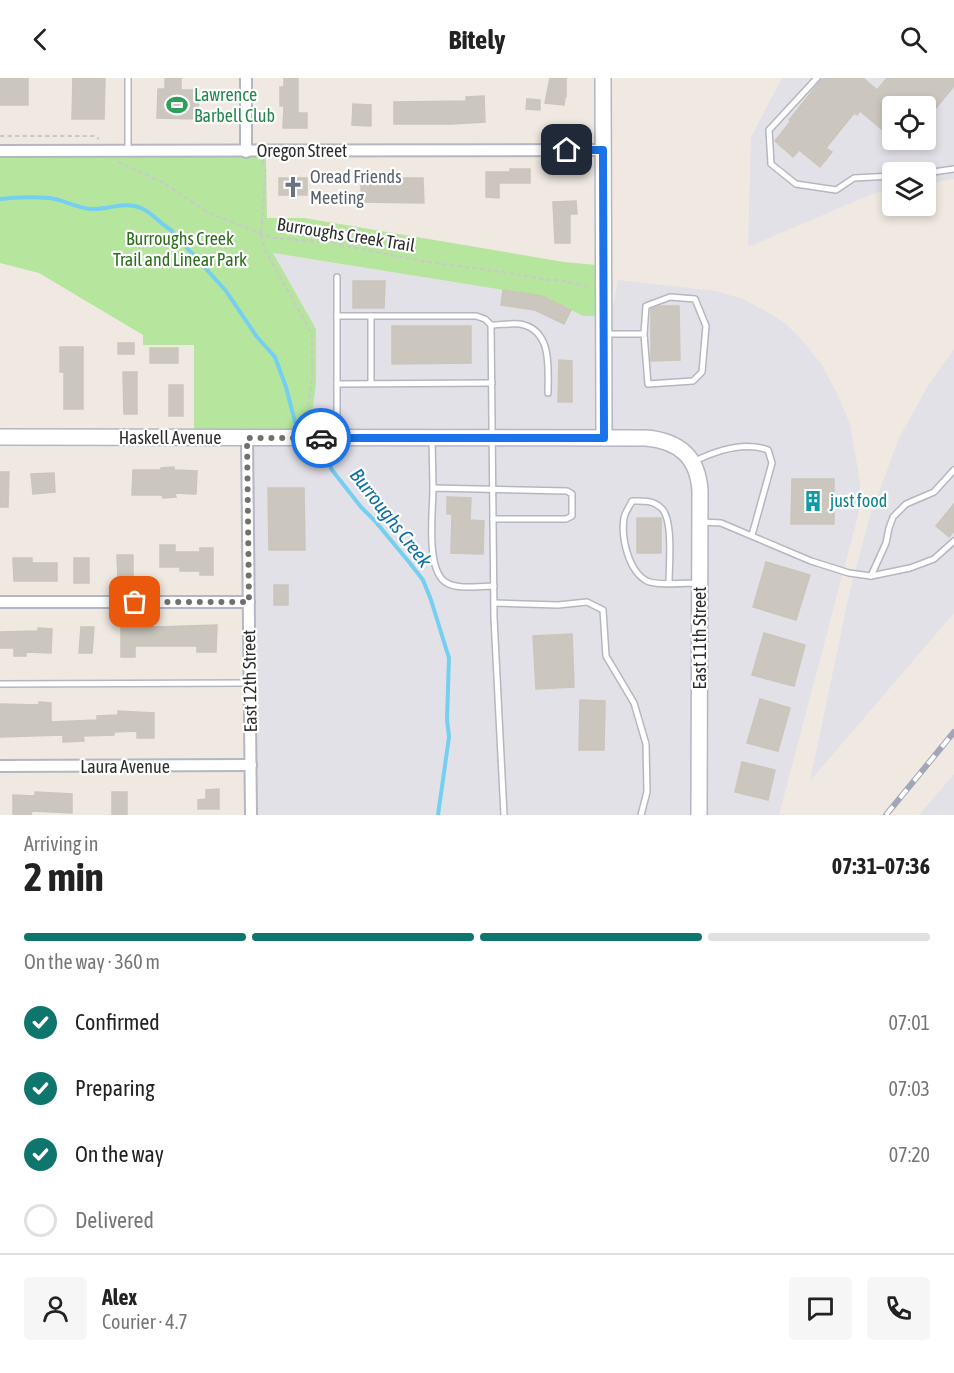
<!DOCTYPE html>
<meta charset="utf-8">
<style>
:root{--surface:#fff;--page:#f6f6f6;--text:#222;--muted:#767676;--line:#e0e0e0;--accent:#0f766e}
body{margin:0;font-family:"Asap Condensed",sans-serif;background:var(--page);color:var(--text);height:100vh;display:flex;flex-direction:column;font-size:22px;white-space:nowrap}
*{box-sizing:border-box;margin:0}
p{font-size:20px;color:var(--muted)}
.icon{flex:none;width:33px;height:33px;fill:none;stroke:currentColor;stroke-width:2;stroke-linecap:round;stroke-linejoin:round}
.map{position:relative;height:737px;overflow:hidden}
.drawer{display:flex;flex-direction:column;background:var(--surface);flex:1}
.drawer>*{flex:none}
.controls{position:absolute;left:882px;top:18px;display:grid;gap:12px}
.controls a{display:grid;place-items:center;width:54px;height:54px;border-radius:6px;background:var(--surface);box-shadow:0 3px 9px #0003;font-size:30px}
.pin{position:absolute;display:grid;place-items:center;width:51px;height:51px;color:#fff;margin:-26px;border-radius:12px;box-shadow:0 3px 9px #0006}
.courier{position:absolute;display:grid;place-items:center;width:60px;height:60px;margin:-30px;border:4px solid #1a73e8;border-radius:50%;background:#fff;color:#222;box-shadow:0 2px 8px #0007}
.overview em{font-style:normal;font-weight:700}
.overview div{display:flex;flex-direction:column-reverse}
.overview{display:flex;align-items:center;justify-content:space-between;height:102px;padding:0 24px}
h1{font-size:39px;font-weight:700;line-height:45px}
.bar{display:grid;grid-template-columns:repeat(4,1fr);gap:9px 6px;align-content:center;height:72px;padding:0 24px}
.bar i{height:8px;border-radius:4px;background:var(--line)}
.bar .on{background:var(--accent)}
.bar p{grid-column:span 4}
.line{display:flex;align-items:center;gap:15px;padding:0 24px;border-top:2px solid var(--line)}
.line div{flex:1}
.round{display:grid;place-items:center;flex:none;width:63px;height:63px;border-radius:6px;background:var(--page)}
ol{padding:0 24px;list-style:none}
li{display:flex;align-items:center;gap:18px;height:66px}
li p{margin-inline-start:auto}
li .icon{padding:6px;border-radius:50%;background:var(--accent);color:#fff;stroke-width:4}
li:last-child{color:var(--muted)}
li i{width:33px;height:33px;border:3px solid var(--line);border-radius:50%}
header{display:flex;justify-content:space-between;align-items:center;height:78px;padding:0 24px;background:var(--surface);font-size:27px;font-weight:700}
.map>svg:first-child{display:block}
</style>
<header><svg class="icon" aria-label="back" viewBox="0 0 24 24"><path d="M15 5l-7 7 7 7"/></svg>Bitely<svg class="icon" aria-label="search" viewBox="0 0 24 24"><circle cx="10" cy="10" r="6"/><path d="M15 15l6 6"/></svg></header>
<div class="map">
<svg width="954" height="737" viewBox="0 0 954 737">
<rect width="100%" height="100%" fill="#efe9e1"/>
<g fill="#e3e1e8" fill-rule="evenodd">
<path d="M782,0h172v101l-28,5v-12h-34v18l-20,4 -124,53 3,-110zM892,28h34v34h-34z"/>
<polygon points="272,175 542,218 583,238 611,238 618,202 716,213 743,221 771,236 786,246 803,263 821,286 836,313 850,346 860,404 859,434 779,737 255,737 254,352 310,352 316,251"/>
<polygon points="954,271 954,535 810,703 849,517 869,441 899,360 929,306"/>
<polygon points="954,696 954,737 919,737"/>
</g>
<polygon fill="#b6e59e" points="0,78 266,78 267,140 304,140 564,184 596,187 596,238 583,238 542,218 273,175 316,251 316,306 310,352 194,351 194,267 143,267 143,257 39,195 0,185"/>
<g fill="none" stroke-linecap="round" stroke-linejoin="round">
<g stroke="#75cff0" stroke-width="4">
<path d="M0,121c16,-2 34,-2 50,-1 14,2 27,10 41,11 16,1 34,-8 50,-1 12,5 19,16 30,22l55,61 31,46 18,20 11,30 9,35"/>
<polyline points="323,375 332,392 361,429 375,443 409,484 423,502 431,522 449,580 447,641 449,659 438,737"/>
</g>
</g>
<g fill="#cbc7bf" stroke="#cbc5ba" stroke-width="1.5">
<rect x="0" y="0" width="28" height="27"/>
<polygon points="73,0 105,0 104,41 72,41"/>
<polygon points="165,0 181,0 181,12 199,12 198,41 157,40 158,11 165,11"/>
<polygon points="284,0 298,0 298,35 307,35 307,50 283,50 284,28 280,28 280,9 284,9"/>
<polygon points="550,0 566,0 566,19 565,19 564,27 545,25"/>
<polygon points="823,0 863,0 877,12 887,0 954,0 954,8 926,42 926,28 892,28 892,60 860,33 857,37 854,35 826,70 832,74 820,89 799,72 793,79 775,63 791,43 789,42"/>
<polygon points="484,18 485,44 451,46 394,46 394,24 466,23 466,19"/>
<polygon points="527,21 540,22 540,32 526,31"/>
<polygon points="353,26 371,27 371,48 352,47"/>
<polygon points="510,91 530,91 530,105 499,105 499,120 486,119 486,94 510,94"/>
<polygon points="361,98 387,98 387,100 423,100 424,125 361,124"/>
<rect x="279" y="100" width="28" height="17"/>
<polygon points="576,123 577,136 570,136 570,165 555,165 553,124"/>
<polygon points="353,203 385,203 384,230 353,230"/>
<polygon points="503,212 542,218 571,232 564,246 535,232 501,227"/>
<polygon points="660,228 679,228 680,282 651,283 651,231"/>
<polygon points="392,248 471,248 471,285 392,286"/>
<rect x="118" y="265" width="16" height="11"/>
<polygon points="60,269 83,269 83,331 64,331 64,294 60,294"/>
<rect x="150" y="270" width="28" height="15"/>
<polygon points="559,282 572,283 572,324 558,324"/>
<polygon points="123,294 137,294 137,336 124,336"/>
<rect x="169" y="307" width="14" height="31"/>
<polygon points="174,389 174,392 197,393 196,416 175,415 176,419 163,420 162,417 132,417 133,392 161,392 161,390"/>
<polygon points="0,394 9,394 8,429 0,429"/>
<polygon points="54,395 55,414 33,416 31,396"/>
<polygon points="792,401 834,401 834,446 791,446"/>
<polygon points="268,410 304,410 305,472 269,472"/>
<polygon points="447,419 471,420 470,442 484,443 483,476 451,475 452,436 447,436"/>
<polygon points="954,426 954,453 949,459 936,448"/>
<rect x="637" y="440" width="24" height="35"/>
<polygon points="160,467 175,467 175,474 200,474 200,470 213,470 213,497 200,497 200,493 180,493 180,489 160,489"/>
<polygon points="117,477 133,477 133,501 118,501"/>
<polygon points="13,480 32,480 32,485 57,485 57,503 14,503"/>
<rect x="74" y="480" width="15" height="25"/>
<polygon points="766,484 810,497 796,542 753,529"/>
<rect x="274" y="507" width="14" height="20"/>
<polygon points="121,546 155,549 217,547 216,574 197,574 197,568 135,568 135,579 121,579"/>
<polygon points="81,549 94,549 92,575 79,575"/>
<polygon points="38,550 52,551 51,575 26,574 26,578 14,578 14,570 0,570 0,554 38,553"/>
<polygon points="764,555 805,567 794,608 752,597"/>
<polygon points="572,556 574,609 536,611 533,558"/>
<polygon points="760,621 790,630 778,673 747,665"/>
<polygon points="580,622 605,623 604,672 579,672"/>
<polygon points="39,624 51,625 51,644 97,642 97,638 118,637 118,633 154,635 154,660 137,660 137,653 114,654 114,657 83,658 84,663 63,664 63,657 0,659 0,626 39,627"/>
<polygon points="742,684 775,692 768,722 735,714"/>
<polygon points="219,711 219,731 198,731 198,722 206,721 206,712"/>
<polygon points="35,714 72,716 72,735 32,733 31,737 13,737 13,717 35,718"/>
<rect x="112" y="714" width="15" height="23"/>
</g>
<g fill="none" stroke-linecap="round" stroke-linejoin="round">
<defs>
<g id="lane">
<polyline points="817,0 769,52 771,86 796,106 836,112 854,100 892,98"/>
<polyline points="128,73 128,0"/>
<polyline points="926,95 954,91"/>
<polyline points="337,199 337,357"/>
<polyline points="337,238 476,238 485,241 491,247 494,540 504,737"/>
<polyline points="371,238 371,305"/>
<path d="M491,247c9,0 20,-2 29,-1 33,6 28,45 28,69"/>
<polyline points="605,256 644,256 646,228 670,219 695,221 706,248 702,294 693,303 648,306 644,256"/>
<polyline points="337,306 492,305"/>
<polyline points="432,361 433,410"/>
<path d="M693,384c22,-11 51,-21 75,-12l4,13 -20,72"/>
<path d="M493,441h73l6,-3v-22l-5,-3 -134,-3c0,22 -8,84 14,95 12,7 33,3 47,3"/>
<polyline points="702,444 721,445 811,483 849,495 871,498 910,490 934,481 954,463"/>
<polyline points="871,498 886,465 889,450 893,439 906,426 934,414 954,392"/>
<path d="M669,505c0,-17 5,-67 -9,-76 -8,-7 -17,-6 -28,-6 -2,5 -7,11 -8,17 -3,19 4,53 23,63 9,5 40,2 51,2"/>
<polyline points="494,525 558,527 587,524 603,532 606,578 634,625 646,666 647,714 641,737"/>
<polyline points="0,606 249,605"/>
</g>
<g id="street">
<polyline points="246,0 246,74"/>
<polyline points="0,73 603,72"/>
<polyline points="247,360 251,737"/>
<polyline points="0,524 249,524"/>
<polyline points="0,688 251,687"/>
</g>
<g id="secondary">
<polyline points="603,0 604,360"/>
<path d="M0,359l646,1c33,3 52,19 54,53l-1,324"/>
</g>
</defs>
<use href="#lane" stroke="#b4b7c1" stroke-width="8"/>
<use href="#street" stroke="#b4b7c1" stroke-width="14"/>
<use href="#secondary" stroke="#b4b7c1" stroke-width="18"/>
<g stroke="#c9c9c9" stroke-width="2" stroke-dasharray="4.5 3" stroke-linecap="butt">
<polyline points="0,58 94,58 99,61"/>
<polyline points="263,82 265,94 263,134 261,156 265,172 312,256 312,300 306,347"/>
<polyline points="118,84 162,104 209,135 273,160 331,165 427,184 503,194 548,202 560,202 590,209"/>
</g>
<use href="#lane" stroke="#fff" stroke-width="5"/>
<use href="#street" stroke="#fff" stroke-width="10"/>
<use href="#secondary" stroke="#fff" stroke-width="15"/>
<defs>
<polyline id="rail" points="886,737 954,654"/>
</defs>
<use href="#rail" stroke="#a3a6b8" stroke-width="6"/>
<use href="#rail" stroke="#fff" stroke-width="4" stroke-dasharray="11" stroke-linecap="butt"/>
</g>
<g fill="none" stroke-linecap="round" stroke-linejoin="round">
<polyline stroke="#726f6d" stroke-width="6" stroke-dasharray="0 10.8" points="135,524 249,524 247,360 321,360"/>
<polyline stroke="#1a73e8" stroke-width="8" points="321,360 604,360 603,72 567,72"/>
</g>
<defs>
<symbol id="stadium-bare" viewBox="-9 -9 18 18"><path d="M0-5a6.5 5 0 1 0 0 10a6.5 5 0 1 0 0-10ZM-3.5-1.8h7v3.6h-7Z" fill="#2e9e5b" stroke="#fff" stroke-width="2.5" paint-order="stroke"/></symbol>
<symbol id="church-bare" viewBox="-9 -9 18 18"><path d="M-1.2-6h2.4v3.5h3.3v2.4h-3.3V6h-2.4V-.1h-3.3v-2.4h3.3Z" fill="#6b7280" stroke="#fff" stroke-width="2.5" paint-order="stroke"/></symbol>
<symbol id="building-bare" viewBox="-9 -9 18 18"><path d="M-4-6H4V6H1V3H-1V6H-4ZM-2.5-4.3h1.7v1.8h-1.7ZM.8-4.3h1.7v1.8H.8ZM-2.5-1h1.7V.8h-1.7ZM.8-1h1.7V.8H.8Z" fill="#0f9aa8" stroke="#fff" stroke-width="2.5" paint-order="stroke"/></symbol>
</defs>
<g fill-rule="evenodd">
<use href="#stadium-bare" x="162" y="12" width="30" height="30"/>
<use href="#church-bare" x="278" y="94" width="30" height="30"/>
<use href="#building-bare" x="798" y="408" width="30" height="30"/>
</g>
<g text-anchor="middle" stroke-width="4.5" stroke-linejoin="round" paint-order="stroke">
<g font-size="18" fill="#27864d" stroke="#fff" text-anchor="start">
<text x="194" y="23">Lawrence<tspan x="194" dy="21">Barbell Club</tspan></text>
</g>
<g font-size="18" fill="#2e2e2e" stroke="#fff">
<text x="302" y="79">Oregon Street</text>
<text transform="translate(346 157) rotate(9)" y="6">Burroughs Creek Trail</text>
<text x="170" y="366">Haskell Avenue</text>
<text transform="translate(700 560) rotate(-90)" y="6">East 11th Street</text>
<text transform="translate(250 603) rotate(-91)" y="6">East 12th Street</text>
<text x="125" y="695">Laura Avenue</text>
</g>
<g font-size="18" fill="#5b616d" stroke="#fff" text-anchor="start">
<text x="310" y="105">Oread Friends<tspan x="310" dy="21">Meeting</tspan></text>
</g>
<g font-size="18" fill="#2c6e1b" stroke="#fff">
<text x="180" y="167">Burroughs Creek<tspan x="180" dy="21">Trail and Linear Park</tspan></text>
</g>
<g font-size="18" fill="#0d838f" stroke="#fff" text-anchor="start">
<text x="830" y="429">just food</text>
</g>
<g font-size="20" font-style="italic" fill="#0d6fa3" stroke="#fff">
<text transform="translate(391 440) rotate(52)" y="7">Burroughs Creek</text>
</g>
</g>
</svg>
<div class="controls">
<a><svg class="icon" aria-label="locate" viewBox="0 0 24 24"><circle cx="12" cy="12" r="6"/><path d="M12 2v4M12 18v4M2 12h4M18 12h4"/></svg></a>
<a><svg class="icon" aria-label="layers" viewBox="0 0 24 24"><path d="M12 4l9 5-9 5-9-5zM3 14l9 5 9-5"/></svg></a>
</div>
<div class="pin" style="left:135px;top:524px;background:#ea580c"><svg class="icon" aria-label="bag" viewBox="0 0 24 24"><path d="M5 8h14l-1 12H6zM9 8a3 3 0 0 1 6 0"/></svg></div>
<div class="pin" style="left:567px;top:72px;background:#1f2937"><svg class="icon" aria-label="home" viewBox="0 0 24 24"><path d="M3 11l9-7 9 7M6 9v11h12V9"/></svg></div>
<div class="courier" style="left:321px;top:360px"><svg class="icon" aria-label="car" viewBox="0 0 24 24"><path d="M5 17H2v-5l4-1 3-4h7l3 4 3 1v5h-3M9 17h6M6 11h13"/><circle cx="7" cy="17" r="2"/><circle cx="17" cy="17" r="2"/></svg></div>
</div>
<section class="drawer">
<div class="overview"><div><h1>2 min</h1><p>Arriving in</p></div><em>07:31–07:36</em></div>
<div class="bar"><i class="on"></i><i class="on"></i><i class="on"></i><i></i><p>On the way · 360 m</p></div>
<ol>
<li><svg class="icon" aria-label="check" viewBox="0 0 24 24"><path d="M5 12l5 5 9-10"/></svg>Confirmed<p>07:01</p></li>
<li><svg class="icon" aria-label="check" viewBox="0 0 24 24"><path d="M5 12l5 5 9-10"/></svg>Preparing<p>07:03</p></li>
<li><svg class="icon" aria-label="check" viewBox="0 0 24 24"><path d="M5 12l5 5 9-10"/></svg>On the way<p>07:20</p></li>
<li><i></i>Delivered</li>
</ol>
<div class="line" style="height:108px"><a class="round"><svg class="icon" aria-label="person" viewBox="0 0 24 24"><circle cx="12" cy="8" r="4"/><path d="M4 21q1-7 8-7t8 7"/></svg></a><div><b>Alex</b><p>Courier · 4.7</p></div><a class="round"><svg class="icon" aria-label="chat" viewBox="0 0 24 24"><path d="M4 5h16v11H9l-5 4z"/></svg></a><a class="round"><svg class="icon" aria-label="phone" viewBox="0 0 24 24"><path d="M5 4h4l2 5-3 2q2 4 5 5l2-3 5 2v4C11 20 4 13 5 4z"/></svg></a></div>
</section>
